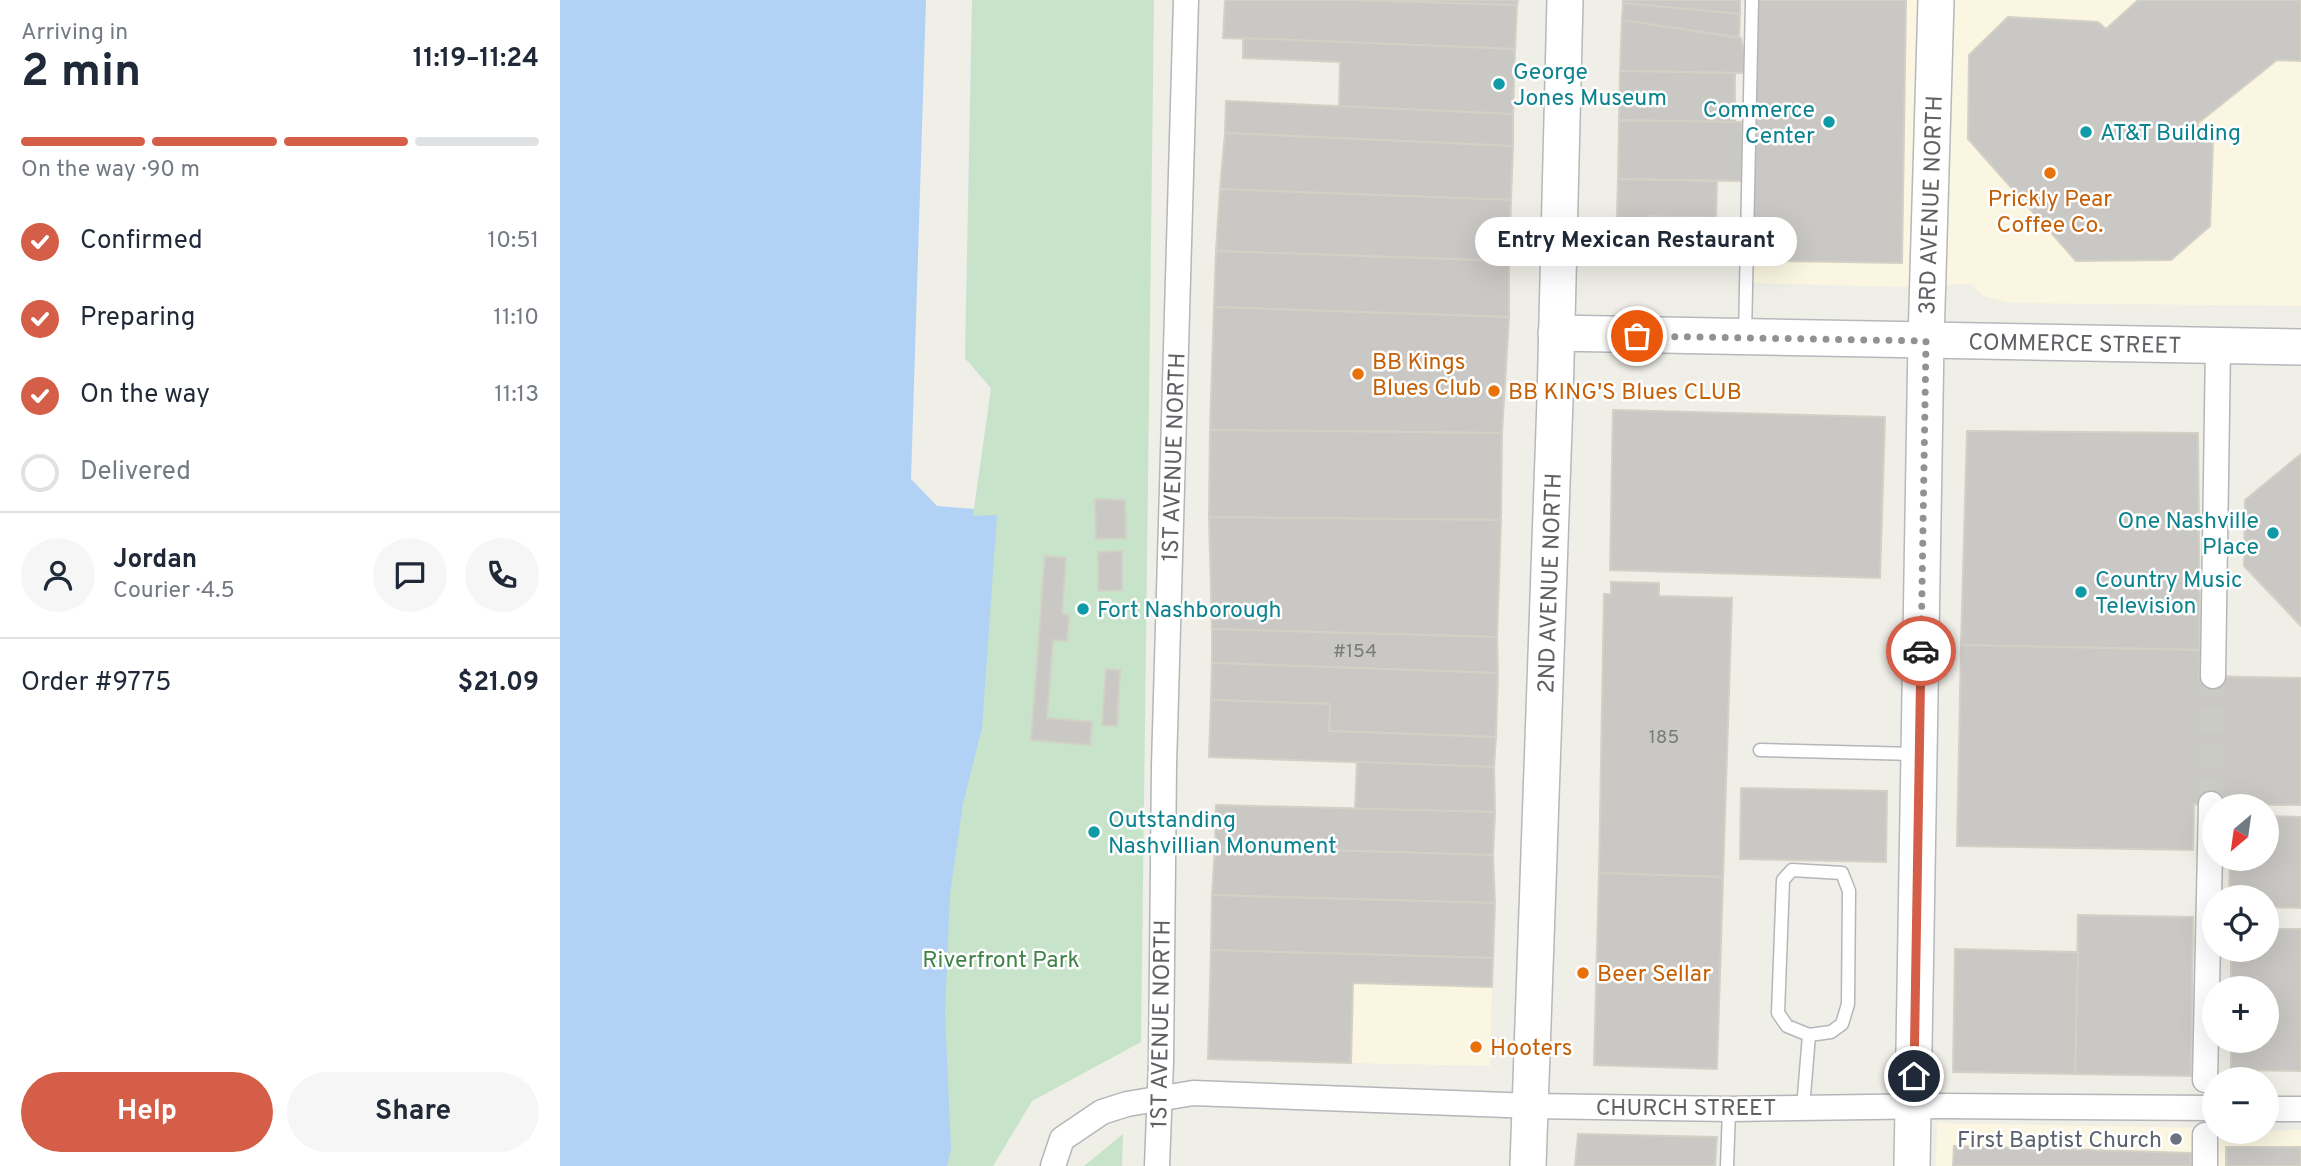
<!DOCTYPE html>
<meta charset="utf-8">
<style>
:root{--surface:#fff;--page:#f6f6f7;--text:#1f2937;--muted:#747a83;--line:#e0e1e3;--accent:#d45e47}
body{margin:0;font-family:Overpass,sans-serif;background:var(--page);color:var(--text);height:100vh;display:flex;flex-direction:column;font-size:26px;white-space:nowrap}
*{box-sizing:border-box;margin:0}
p{font-size:23px;color:var(--muted)}
.icon{flex:none;width:38px;height:38px;fill:none;stroke:currentColor;stroke-width:2;stroke-linecap:round;stroke-linejoin:round}
.map{position:relative;flex:1;overflow:hidden}
.sheet{display:flex;flex-direction:column;background:var(--surface);width:560px}
.sheet>*{flex:none}
.needle{width:46px;rotate:209deg}
.buttons{position:absolute;left:1642px;top:794px;display:grid;gap:14px}
.buttons a{display:grid;place-items:center;width:77px;height:77px;border-radius:50%;background:var(--surface);box-shadow:0 7px 28px #0002;font-size:35px}
.pin{position:absolute;display:grid;place-items:center;width:60px;height:60px;color:#fff;margin:-30px;border:4px solid #fff;border-radius:50%;box-shadow:0 2px 7px #0007}
.courier{position:absolute;display:grid;place-items:center;width:70px;height:70px;margin:-35px;border:5px solid #d45e47;border-radius:50%;background:#fff;color:#222;box-shadow:0 2px 9px #0007}
.bubble{position:absolute;height:49px;border-radius:24px;background:var(--surface);box-shadow:0 7px 28px #0002;font-size:23px;font-weight:700;line-height:49px;text-align:center}
.overview em{font-style:normal;font-weight:700}
.overview div{display:flex;flex-direction:column-reverse}
.overview{display:flex;align-items:center;justify-content:space-between;height:119px;padding:0 21px}
h1{font-size:46px;font-weight:700;line-height:52px}
.bar{display:grid;grid-template-columns:repeat(4,1fr);gap:10px 7px;align-content:center;height:84px;padding:0 21px}
.bar i{height:9px;border-radius:5px;background:var(--line)}
.bar .selected{background:var(--accent)}
.bar p{grid-column:span 4}
.line{display:flex;align-items:center;gap:18px;padding:0 21px;border-top:2px solid var(--line)}
.line div{flex:1}
.round{display:grid;place-items:center;flex:none;width:74px;height:74px;border-radius:37px;background:var(--page)}
ol{padding:0 21px;list-style:none}
li{display:flex;align-items:center;gap:21px;height:77px}
li p{margin-inline-start:auto}
li .icon{padding:7px;border-radius:50%;background:var(--accent);color:#fff;stroke-width:4}
li:last-child{color:var(--muted)}
li i{width:38px;height:38px;border:4px solid var(--line);border-radius:50%}
.button{display:flex;gap:14px;margin-top:auto;padding:14px 21px}
.button a{flex:1;height:80px;border-radius:42px;background:var(--accent);color:#fff;font-size:28px;font-weight:700;line-height:80px;text-align:center}
.button a+a{background:var(--page);color:var(--text)}
main{display:flex;flex:1;min-height:0}
.map>svg:first-child{display:block}
</style>
<main>
<section class="sheet">
<div class="overview"><div><h1>2 min</h1><p>Arriving in</p></div><em>11:19–11:24</em></div>
<div class="bar"><i class="selected"></i><i class="selected"></i><i class="selected"></i><i></i><p>On the way · 90 m</p></div>
<ol>
<li><svg class="icon" aria-label="check" viewBox="0 0 24 24"><path d="M5 12l5 5 9-10"/></svg>Confirmed<p>10:51</p></li>
<li><svg class="icon" aria-label="check" viewBox="0 0 24 24"><path d="M5 12l5 5 9-10"/></svg>Preparing<p>11:10</p></li>
<li><svg class="icon" aria-label="check" viewBox="0 0 24 24"><path d="M5 12l5 5 9-10"/></svg>On the way<p>11:13</p></li>
<li><i></i>Delivered</li>
</ol>
<div class="line" style="height:126px"><a class="round"><svg class="icon" aria-label="person" viewBox="0 0 24 24"><circle cx="12" cy="8" r="4"/><path d="M4 21q1-7 8-7t8 7"/></svg></a><div><b>Jordan</b><p>Courier · 4.5</p></div><a class="round"><svg class="icon" aria-label="chat" viewBox="0 0 24 24"><path d="M4 5h16v11H9l-5 4z"/></svg></a><a class="round"><svg class="icon" aria-label="phone" viewBox="0 0 24 24"><path d="M5 4h4l2 5-3 2q2 4 5 5l2-3 5 2v4C11 20 4 13 5 4z"/></svg></a></div>
<div class="line" style="height:91px"><div>Order #9775</div><b>$21.09</b></div>
<div class="button"><a>Help</a><a>Share</a></div>
</section>
<div class="map">
<svg width="1741" height="1166" viewBox="0 0 1741 1166">
<rect width="100%" height="100%" fill="#efeee7"/>
<g fill="#faf6e1">
<polygon points="1194,0 1741,0 1741,306 1451,303 1423,296 1411,284 1340,287 1189,283"/>
<polygon points="793,983 932,987 930,1066 791,1063"/>
<polygon points="1377,1123 1654,1128 1654,1132 1741,1130 1741,1166 1376,1166"/>
</g>
<g fill="#c7e3c9">
<polygon points="412,0 594,0 581,1042 472,1101 433,1166 295,1166 413,516 431,388 405,359"/>
<polygon points="563,1134 562,1166 524,1166"/>
</g>
<polygon fill="#b1d2f5" points="0,0 412,0 405,358 431,388 413,516 437,515 422,728 403,804 390,893 385,1014 391,1149 387,1166 0,1166"/>
<polygon fill="#efeee7" points="366,0 412,0 405,358 431,388 414,509 377,506 351,479"/>
<g fill="#cac8c4" stroke="#d3d0c6" stroke-width="2">
<polygon points="665,0 798,0 957,5 955,49 663,38"/>
<polygon points="798,0 958,0 957,5"/>
<polygon points="1063,0 1180,0 1180,14 1063,3"/>
<polygon points="1197,0 1346,0 1342,263 1224,261 1225,244 1193,244"/>
<polygon points="1578,0 1741,0 1741,61 1717,60 1637,124 1653,142 1650,226 1611,260 1516,261 1408,139 1409,55 1448,17 1538,22 1546,29"/>
<polygon points="1063,3 1180,14 1179,39 1062,20"/>
<polygon points="1062,20 1181,38 1188,73 1060,71"/>
<polygon points="683,38 955,49 953,114 779,107 780,62 683,58"/>
<polygon points="1060,71 1175,73 1175,123 1059,120"/>
<polygon points="666,101 953,114 953,146 665,133"/>
<polygon points="1059,120 1182,122 1182,181 1058,179"/>
<polygon points="665,133 953,146 951,200 660,189"/>
<polygon points="1058,179 1157,181 1156,218 1088,216 1088,244 1056,244"/>
<polygon points="660,189 951,200 949,261 656,251"/>
<polygon points="656,251 949,261 949,317 654,307"/>
<polygon points="654,307 949,317 942,433 650,430"/>
<polygon points="1053,410 1325,417 1320,578 1050,570"/>
<polygon points="650,430 942,433 941,520 649,517"/>
<polygon points="1407,431 1638,433 1640,650 1401,645"/>
<polygon points="1741,454 1741,626 1684,566 1685,500"/>
<polygon points="535,499 565,500 566,538 536,539"/>
<polygon points="649,517 941,520 937,637 652,629"/>
<polygon points="562,551 562,590 538,591 538,552"/>
<polygon points="485,556 506,558 502,614 509,615 507,641 493,640 487,718 532,722 530,745 471,740"/>
<polygon points="1051,582 1099,583 1099,596 1172,598 1163,877 1039,873 1044,594 1051,594"/>
<polygon points="652,629 937,637 938,673 652,663"/>
<polygon points="1401,645 1640,650 1639,676 1741,678 1741,805 1634,804 1633,850 1397,846"/>
<polygon points="652,663 938,673 936,737 769,731 770,704 651,700"/>
<polygon points="546,669 560,670 557,726 542,725"/>
<polygon points="651,700 770,704 769,731 936,737 934,767 649,757"/>
<polygon points="797,762 934,767 935,812 795,809"/>
<polygon points="1181,788 1327,791 1326,862 1180,859"/>
<polygon points="656,805 935,812 933,855 655,847"/>
<polygon points="1706,816 1741,817 1741,908 1706,907 1706,898 1669,898 1670,859 1706,859"/>
<polygon points="655,847 933,855 935,903 652,895"/>
<polygon points="1039,873 1163,877 1157,1069 1034,1065"/>
<polygon points="652,895 935,903 933,958 651,950"/>
<polygon points="1518,915 1633,917 1631,1076 1515,1074"/>
<polygon points="1706,929 1741,929 1741,1071 1671,1070 1671,1041 1706,1041 1706,989 1671,989 1671,950 1706,950"/>
<polygon points="1395,949 1518,952 1515,1074 1393,1072"/>
<polygon points="651,950 933,958 932,987 793,983 791,1063 648,1059"/>
<polygon points="1018,1134 1157,1137 1155,1166 1015,1166"/>
<polygon points="1394,1146 1631,1153 1631,1166 1393,1166"/>
<rect x="1666" y="1147" width="75" height="19"/>
</g>
<g fill="none" stroke-linecap="round" stroke-linejoin="round">
<polyline stroke="#cbcbc6" stroke-width="24" stroke-dasharray="24 12" stroke-linecap="butt" points="1651,804 1653,676"/>
<defs>
<g id="lane">
<polyline points="1185,336 1192,0"/>
<polyline points="1200,750 1355,754"/>
<polygon points="1232,870 1282,873 1289,891 1288,1004 1282,1024 1271,1032 1249,1035 1227,1026 1218,1013 1223,880"/>
<polyline points="1243,1108 1249,1035"/>
<polyline points="1167,1166 1169,1109"/>
</g>
<g id="street">
<polyline points="1653,676 1658,346"/>
<polyline points="1645,1080 1651,804"/>
<polyline points="1706,1109 1741,1109"/>
<polyline points="1645,1135 1645,1166"/>
<polyline points="493,1166 502,1139 542,1112 567,1104 633,1093 971,1106 1169,1109 1383,1106 1654,1108"/>
<polyline points="597,1166 601,1062 604,766 626,0"/>
</g>
<g id="secondary">
<polyline points="996,333 1741,347"/>
<polyline points="968,1166 995,400 1005,0"/>
<polyline points="1352,1166 1366,341 1376,0"/>
</g>
</defs>
<use href="#lane" stroke="#b4b6ba" stroke-width="15"/>
<use href="#street" stroke="#b4b6ba" stroke-width="27"/>
<use href="#secondary" stroke="#b6b8bc" stroke-width="38"/>
<use href="#lane" stroke="#fff" stroke-width="12"/>
<use href="#street" stroke="#fff" stroke-width="24"/>
<use href="#secondary" stroke="#fff" stroke-width="35"/>
</g>
<g fill="none" stroke-linecap="round" stroke-linejoin="round">
<polyline stroke="#919292" stroke-width="7" stroke-dasharray="0 12.6" points="1077,336 1366,341 1361,651"/>
<polyline stroke="#d45e47" stroke-width="9" points="1354,1076 1361,651"/>
</g>
<g fill="#0f9aa8" stroke="#fff" stroke-width="2.5">
<circle cx="939" cy="84" r="7"/>
<circle cx="1269" cy="122" r="7"/>
<circle cx="1526" cy="132" r="7"/>
<circle cx="1713" cy="533" r="7"/>
<circle cx="1521" cy="592" r="7"/>
<circle cx="523" cy="609" r="7"/>
<circle cx="534" cy="832" r="7"/>
</g>
<g fill="#e8710a" stroke="#fff" stroke-width="2.5">
<circle cx="1490" cy="173" r="7"/>
<circle cx="798" cy="374" r="7"/>
<circle cx="934" cy="391" r="7"/>
<circle cx="1023" cy="973" r="7"/>
<circle cx="916" cy="1047" r="7"/>
</g>
<circle fill="#6b7280" stroke="#fff" stroke-width="2.5" cx="1616" cy="1139" r="7"/>
<g text-anchor="middle" stroke-width="5" stroke-linejoin="round" paint-order="stroke">
<g font-size="19" fill="#7a7b7d">
<text x="795" y="657">#154</text>
<text x="1104" y="743">185</text>
</g>
<g font-size="23" fill="#0d838f" stroke="#fff" text-anchor="start">
<text x="953" y="79">George<tspan x="953" dy="26">Jones Museum</tspan></text>
<text x="1255" y="117" text-anchor="end">Commerce<tspan x="1255" dy="26">Center</tspan></text>
<text x="1540" y="140">AT&amp;T Building</text>
<text x="1699" y="528" text-anchor="end">One Nashville<tspan x="1699" dy="26">Place</tspan></text>
<text x="1535" y="587">Country Music<tspan x="1535" dy="26">Television</tspan></text>
<text x="537" y="617">Fort Nashborough</text>
<text x="548" y="827">Outstanding<tspan x="548" dy="26">Nashvillian Monument</tspan></text>
</g>
<g font-size="23" fill="#c56008" stroke="#fff" text-anchor="start">
<text x="1490" y="206" text-anchor="middle">Prickly Pear<tspan x="1490" dy="26">Coffee Co.</tspan></text>
<text x="812" y="369">BB Kings<tspan x="812" dy="26">Blues Club</tspan></text>
<text x="948" y="399">BB KING'S Blues CLUB</text>
<text x="1037" y="981">Beer Sellar</text>
<text x="930" y="1055">Hooters</text>
</g>
<g font-size="23" fill="#5f6165" stroke="#fff">
<text transform="translate(1370 205) rotate(-88)" y="8">3RD AVENUE NORTH</text>
<text transform="translate(1515 343) rotate(1)" y="8">COMMERCE STREET</text>
<text transform="translate(613 457) rotate(-88)" y="8">1ST AVENUE NORTH</text>
<text transform="translate(989 583) rotate(-88)" y="8">2ND AVENUE NORTH</text>
<text transform="translate(600 1024) rotate(-89)" y="8">1ST AVENUE NORTH</text>
<text x="1126" y="1115">CHURCH STREET</text>
</g>
<g font-size="23" fill="#418249" stroke="#fff">
<text x="441" y="967">Riverfront Park</text>
</g>
<g font-size="23" fill="#5b616d" stroke="#fff" text-anchor="end">
<text x="1602" y="1147">First Baptist Church</text>
</g>
</g>
</svg>
<div class="buttons">
<a><svg class="needle" viewBox="-14 -14 28 28"><path d="M0-13l5 13h-10z" fill="#e53935"/><path d="M0 13l5-13h-10z" fill="#747a83"/></svg></a>
<a><svg class="icon" aria-label="locate" viewBox="0 0 24 24"><circle cx="12" cy="12" r="6"/><path d="M12 2v4M12 18v4M2 12h4M18 12h4"/></svg></a>
<a>+</a>
<a>−</a>
</div>
<div class="pin" style="left:1077px;top:336px;background:#ea580c"><svg class="icon" aria-label="bag" viewBox="0 0 24 24"><path d="M5 8h14l-1 12H6zM9 8a3 3 0 0 1 6 0"/></svg></div>
<div class="pin" style="left:1354px;top:1076px;background:#1f2937"><svg class="icon" aria-label="home" viewBox="0 0 24 24"><path d="M3 11l9-7 9 7M6 9v11h12V9"/></svg></div>
<div class="courier" style="left:1361px;top:651px"><svg class="icon" aria-label="car" viewBox="0 0 24 24"><path d="M5 17H2v-5l4-1 3-4h7l3 4 3 1v5h-3M9 17h6M6 11h13"/><circle cx="7" cy="17" r="2"/><circle cx="17" cy="17" r="2"/></svg></div>
<div class="bubble" style="left:915px;top:217px;width:322px">Entry Mexican Restaurant</div>
</div>
</main>
